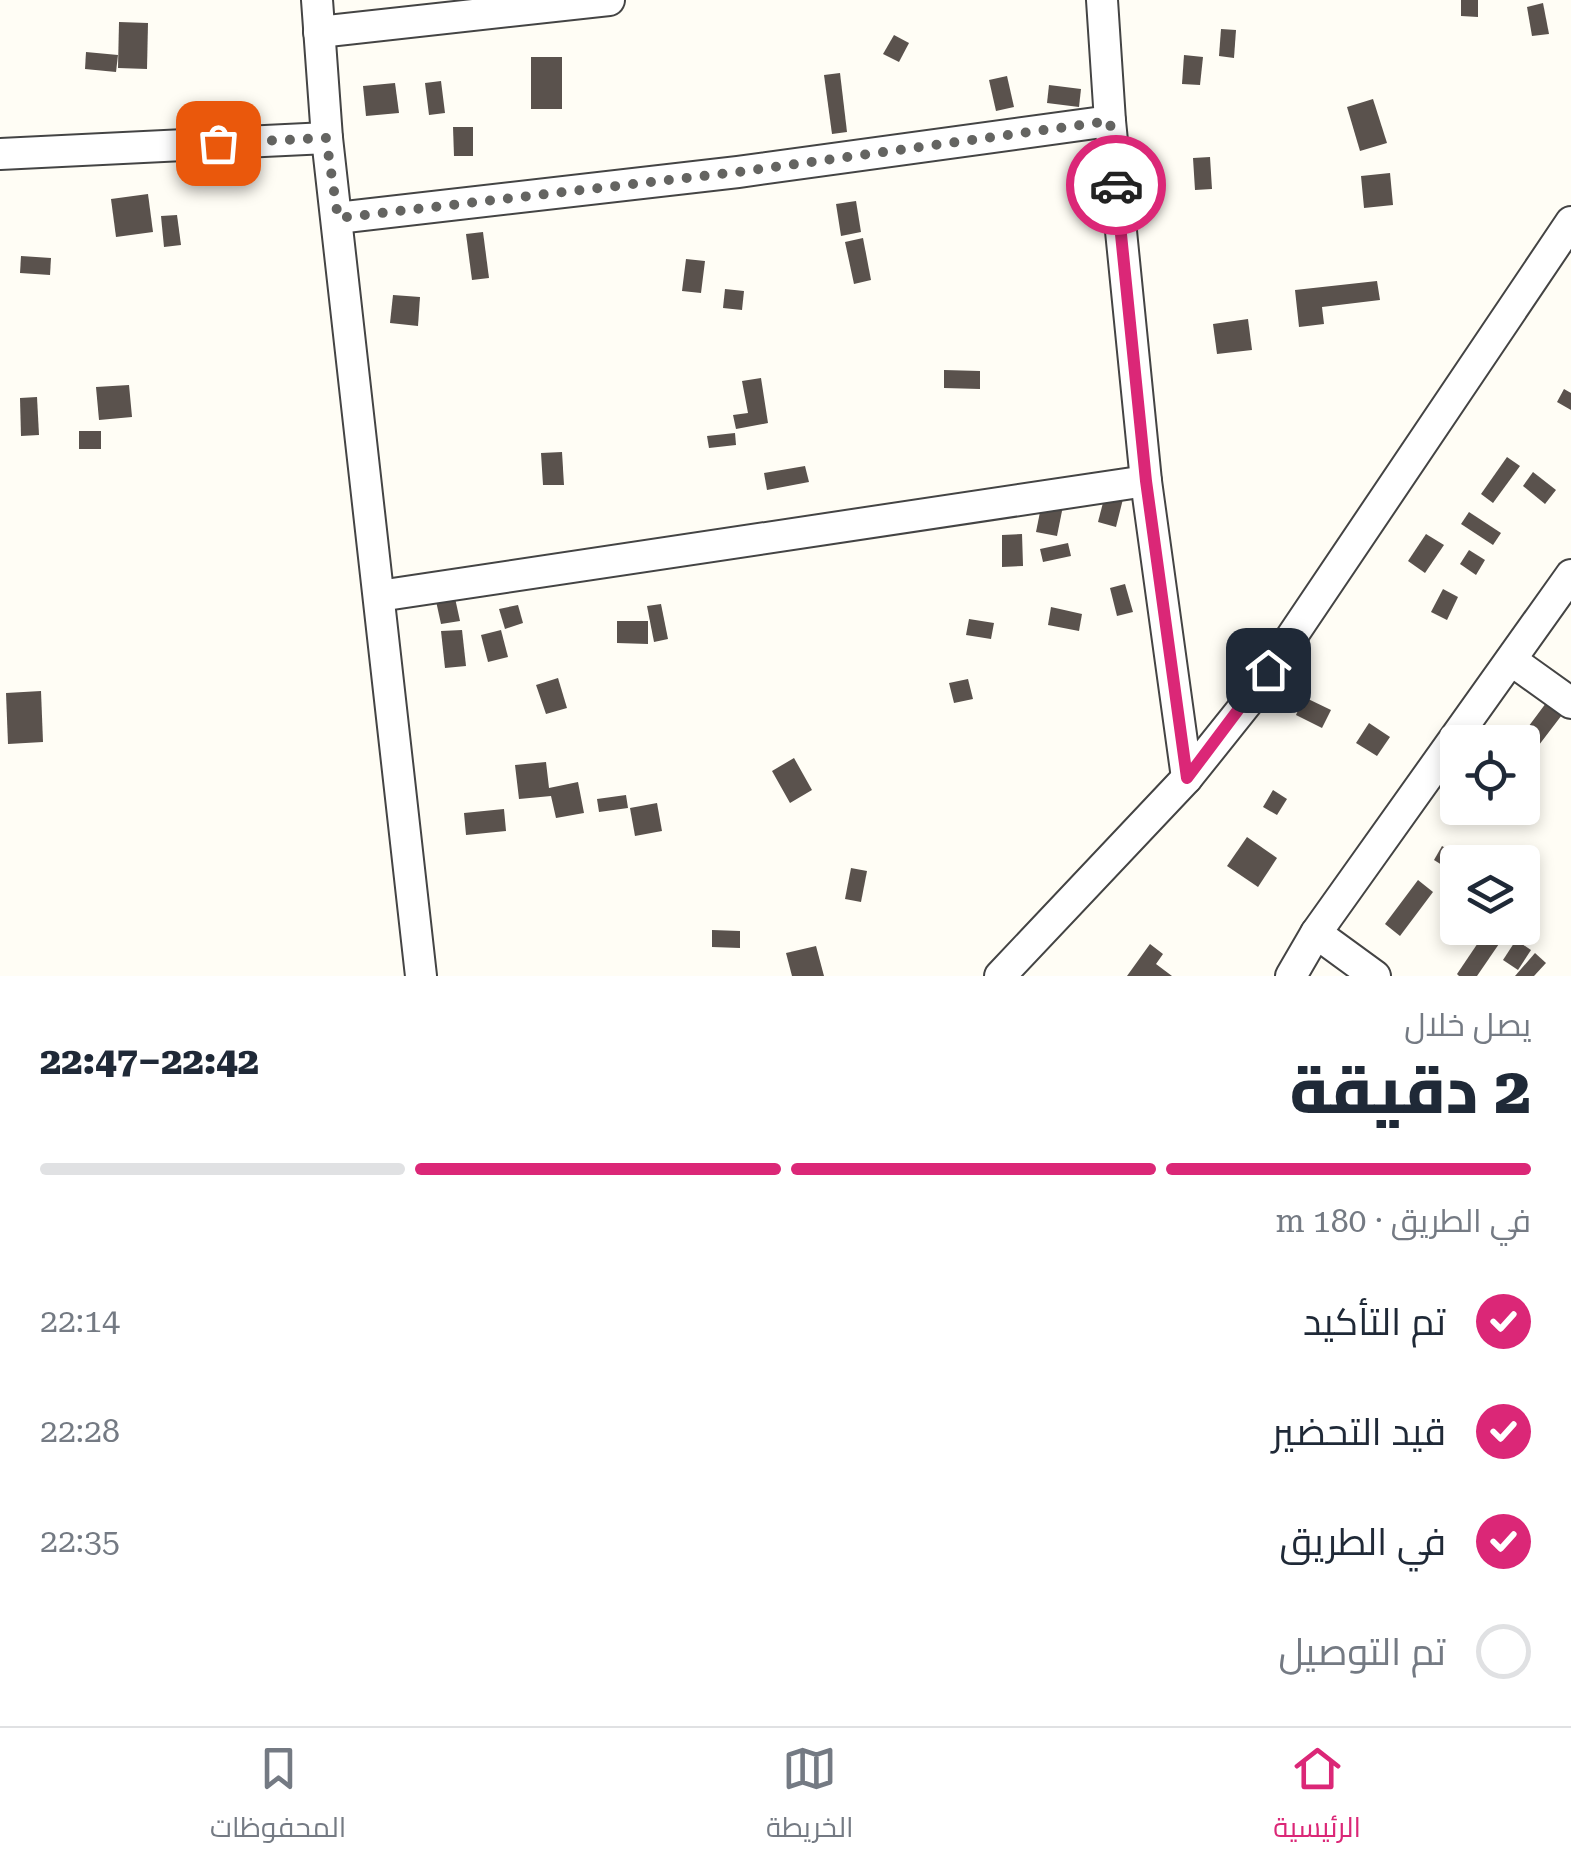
<!DOCTYPE html>
<html lang="ar">
<meta charset="utf-8">
<style>
:root{--surface:#fff;--page:#f2f2f3;--text:#1f2937;--muted:#747a83;--line:#e0e1e3;--accent:#db2777}
body{margin:0;font-family:"Roboto Serif",Cairo,serif;background:var(--page);color:var(--text);direction:rtl;height:100vh;display:flex;flex-direction:column;font-size:38px;white-space:nowrap}
*{box-sizing:border-box;margin:0}
p{font-size:32px;color:var(--muted)}
.icon{flex:none;width:55px;height:55px;fill:none;stroke:currentColor;stroke-width:2;stroke-linecap:round;stroke-linejoin:round}
.map{position:relative;height:976px;overflow:hidden;direction:ltr}
.side{display:flex;flex-direction:column;background:var(--surface);flex:1}
.side>*{flex:none}
.buttons{position:absolute;left:1440px;top:725px;display:grid;gap:20px}
.buttons a{display:grid;place-items:center;width:100px;height:100px;border-radius:10px;background:var(--surface);box-shadow:0 5px 15px #0003;font-size:50px}
.pin{position:absolute;display:grid;place-items:center;width:85px;height:85px;color:#fff;margin:-42px;border-radius:20px;box-shadow:0 5px 15px #0006}
.courier{position:absolute;display:grid;place-items:center;width:100px;height:100px;margin:-50px;border:8px solid #db2777;border-radius:50%;background:#fff;color:#222;box-shadow:0 2px 12px #0007}
.summary em{font-style:normal;font-weight:800}
.summary div{display:flex;flex-direction:column-reverse}
.summary{display:flex;align-items:center;justify-content:space-between;height:170px;padding:0 40px}
h1{font-size:65px;font-weight:800;line-height:75px}
.bar{display:grid;grid-template-columns:repeat(4,1fr);gap:15px 10px;align-content:center;height:120px;padding:0 40px}
.bar i{height:12px;border-radius:8px;background:var(--line)}
.bar .on{background:var(--accent)}
.bar p{grid-column:span 4}
ol{padding:0 40px;list-style:none}
li{display:flex;align-items:center;gap:30px;height:110px}
li p{margin-inline-start:auto}
li .icon{padding:10px;border-radius:50%;background:var(--accent);color:#fff;stroke-width:4}
li:last-child{color:var(--muted)}
li i{width:55px;height:55px;border:5px solid var(--line);border-radius:50%}
.menu{display:flex;justify-content:space-around;align-items:center;height:140px;border-top:2px solid var(--line);background:var(--surface);font-size:28px;color:var(--muted)}
.menu a{display:grid;justify-items:center;gap:5px}
.menu .on{color:var(--accent)}
.map>svg:first-child{display:block}
</style>
<div class="map">
<svg width="1571" height="976" viewBox="0 0 1571 976">
<rect width="100%" height="100%" fill="#fffdf5"/>
<g fill="#5a524d">
<polygon points="1461,0 1478,0 1478,17 1461,16"/>
<polygon points="1543,3 1549,34 1532,36 1527,7"/>
<polygon points="119,22 148,23 147,69 118,68"/>
<polygon points="1221,29 1236,30 1234,58 1219,56"/>
<polygon points="894,35 909,43 899,62 883,54"/>
<polygon points="86,52 118,55 116,72 85,69"/>
<polygon points="1184,55 1203,57 1200,85 1182,84"/>
<rect x="531" y="57" width="31" height="52"/>
<polygon points="840,73 847,132 832,134 824,75"/>
<polygon points="1007,76 1014,107 996,111 989,80"/>
<polygon points="441,81 445,113 429,115 425,83"/>
<polygon points="395,83 399,113 366,116 363,86"/>
<polygon points="1049,85 1081,89 1079,107 1047,103"/>
<polygon points="1373,99 1387,143 1360,151 1347,107"/>
<polygon points="453,127 473,127 473,156 454,156"/>
<polygon points="1210,157 1212,189 1195,190 1193,158"/>
<polygon points="1390,173 1393,205 1364,208 1361,176"/>
<polygon points="148,194 153,232 116,237 111,199"/>
<polygon points="856,201 861,232 841,236 836,204"/>
<polygon points="177,215 181,245 164,247 161,216"/>
<polygon points="483,232 489,278 472,280 466,234"/>
<polygon points="863,238 871,280 854,284 845,242"/>
<polygon points="21,256 51,258 50,275 20,273"/>
<polygon points="686,259 705,261 701,293 682,291"/>
<polygon points="1377,281 1380,300 1322,307 1324,324 1299,327 1295,290"/>
<polygon points="725,289 744,291 742,310 723,308"/>
<polygon points="393,295 420,297 418,326 390,323"/>
<polygon points="1248,319 1252,350 1217,354 1213,324"/>
<polygon points="944,370 980,371 980,389 944,388"/>
<polygon points="761,378 768,423 736,429 733,415 748,413 742,381"/>
<polygon points="129,385 132,417 99,420 96,387"/>
<polygon points="1564,389 1571,393 1571,410 1557,402"/>
<polygon points="37,397 39,435 21,436 20,398"/>
<rect x="79" y="431" width="22" height="18"/>
<polygon points="735,433 736,445 709,448 707,436"/>
<polygon points="562,452 564,485 543,485 541,453"/>
<polygon points="1507,457 1520,466 1493,503 1481,494"/>
<polygon points="805,466 809,482 767,490 764,473"/>
<polygon points="1533,472 1556,490 1545,504 1523,486"/>
<polygon points="1105,495 1123,499 1116,527 1098,522"/>
<polygon points="1042,502 1063,506 1057,536 1036,532"/>
<polygon points="1469,512 1501,533 1493,545 1461,524"/>
<polygon points="1022,534 1023,566 1002,567 1002,535"/>
<polygon points="1426,534 1444,545 1425,573 1408,561"/>
<polygon points="1068,543 1071,556 1043,562 1040,549"/>
<polygon points="1469,550 1485,560 1476,575 1460,564"/>
<polygon points="1125,584 1133,612 1117,616 1110,588"/>
<polygon points="1443,589 1458,597 1447,620 1431,612"/>
<polygon points="455,598 460,621 441,624 436,601"/>
<polygon points="661,604 668,639 654,642 647,606"/>
<polygon points="518,605 523,623 505,629 499,609"/>
<polygon points="1051,607 1082,614 1079,631 1048,625"/>
<polygon points="969,619 994,623 991,639 966,635"/>
<polygon points="617,621 648,621 648,644 617,643"/>
<polygon points="462,630 466,666 445,668 441,631"/>
<polygon points="501,630 508,657 488,662 481,635"/>
<polygon points="558,678 567,708 546,714 536,685"/>
<polygon points="968,679 973,699 954,703 949,683"/>
<polygon points="41,691 43,742 8,744 6,693"/>
<polygon points="1552,695 1568,707 1526,762 1537,770 1522,788 1522,742 1517,742"/>
<polygon points="1304,697 1331,710 1322,728 1296,715"/>
<polygon points="1369,723 1390,737 1377,756 1356,743"/>
<polygon points="794,758 812,790 790,803 772,771"/>
<polygon points="546,762 549,788 578,782 584,813 556,818 551,796 519,799 515,765"/>
<polygon points="1273,790 1287,799 1277,815 1263,807"/>
<polygon points="626,795 628,808 599,812 597,799"/>
<polygon points="657,803 662,831 635,836 630,808"/>
<polygon points="504,809 506,831 466,835 464,813"/>
<polygon points="1247,837 1277,858 1258,887 1227,866"/>
<polygon points="1442,846 1458,855 1450,870 1434,860"/>
<polygon points="851,868 867,871 861,902 845,899"/>
<polygon points="1418,880 1433,892 1400,936 1385,924"/>
<polygon points="712,930 740,931 740,948 712,947"/>
<polygon points="1486,931 1501,941 1477,976 1459,976 1457,974"/>
<polygon points="1516,940 1531,950 1518,970 1503,960"/>
<polygon points="1150,944 1163,954 1156,964 1172,976 1127,976"/>
<polygon points="816,946 824,976 792,976 786,953"/>
<polygon points="1535,953 1546,963 1534,976 1515,976"/>
</g>
<g fill="none" stroke-linecap="round" stroke-linejoin="round">
<defs>
<g id="minor">
<polyline points="317,0 327,138 421,976"/>
<polyline points="1102,0 1110,121 1146,481 1187,778"/>
<polyline points="319,32 609,0"/>
<polyline points="0,154 327,138"/>
<polyline points="337,218 738,172 1110,121"/>
<polyline points="379,596 1146,481"/>
<polyline points="1511,660 1571,703"/>
<polyline points="1316,933 1375,976"/>
<polyline points="1000,976 1187,778 1247,703 1571,222"/>
<polyline points="1291,976 1316,933 1571,575"/>
</g>
</defs>
<use href="#minor" stroke="#444" stroke-width="34"/>
<use href="#minor" stroke="#fff" stroke-width="30"/>
</g>
<g fill="none" stroke-linecap="round" stroke-linejoin="round">
<polyline stroke="#646461" stroke-width="10" stroke-dasharray="0 18" points="218,143 326,138 338,218 738,172 1110,121 1116,185"/>
<polyline stroke="#db2777" stroke-width="12" points="1116,185 1146,481 1187,778 1268,670"/>
</g>
</svg>
<div class="buttons">
<a><svg class="icon" aria-label="locate" viewBox="0 0 24 24"><circle cx="12" cy="12" r="6"/><path d="M12 2v4M12 18v4M2 12h4M18 12h4"/></svg></a>
<a><svg class="icon" aria-label="layers" viewBox="0 0 24 24"><path d="M12 4l9 5-9 5-9-5zM3 14l9 5 9-5"/></svg></a>
</div>
<div class="pin" style="left:218px;top:143px;background:#ea580c"><svg class="icon" aria-label="bag" viewBox="0 0 24 24"><path d="M5 8h14l-1 12H6zM9 8a3 3 0 0 1 6 0"/></svg></div>
<div class="pin" style="left:1268px;top:670px;background:#1f2937"><svg class="icon" aria-label="home" viewBox="0 0 24 24"><path d="M3 11l9-7 9 7M6 9v11h12V9"/></svg></div>
<div class="courier" style="left:1116px;top:185px"><svg class="icon" aria-label="car" viewBox="0 0 24 24"><path d="M5 17H2v-5l4-1 3-4h7l3 4 3 1v5h-3M9 17h6M6 11h13"/><circle cx="7" cy="17" r="2"/><circle cx="17" cy="17" r="2"/></svg></div>
</div>
<section class="side">
<div class="summary"><div><h1>2 دقيقة</h1><p>يصل خلال</p></div><em>22:42–22:47</em></div>
<div class="bar"><i class="on"></i><i class="on"></i><i class="on"></i><i></i><p>في الطريق · 180 m</p></div>
<ol>
<li><svg class="icon" aria-label="check" viewBox="0 0 24 24"><path d="M5 12l5 5 9-10"/></svg>تم التأكيد<p>22:14</p></li>
<li><svg class="icon" aria-label="check" viewBox="0 0 24 24"><path d="M5 12l5 5 9-10"/></svg>قيد التحضير<p>22:28</p></li>
<li><svg class="icon" aria-label="check" viewBox="0 0 24 24"><path d="M5 12l5 5 9-10"/></svg>في الطريق<p>22:35</p></li>
<li><i></i>تم التوصيل</li>
</ol>
</section>
<nav class="menu">
<a class="on"><svg class="icon" aria-label="home" viewBox="0 0 24 24"><path d="M3 11l9-7 9 7M6 9v11h12V9"/></svg>الرئيسية</a>
<a><svg class="icon" aria-label="map" viewBox="0 0 24 24"><path d="M3 6l6-2 6 2 6-2v14l-6 2-6-2-6 2zM9 4v14M15 6v14"/></svg>الخريطة</a>
<a><svg class="icon" aria-label="saved" viewBox="0 0 24 24"><path d="M7 4h10v16l-5-4-5 4z"/></svg>المحفوظات</a>
</nav>
